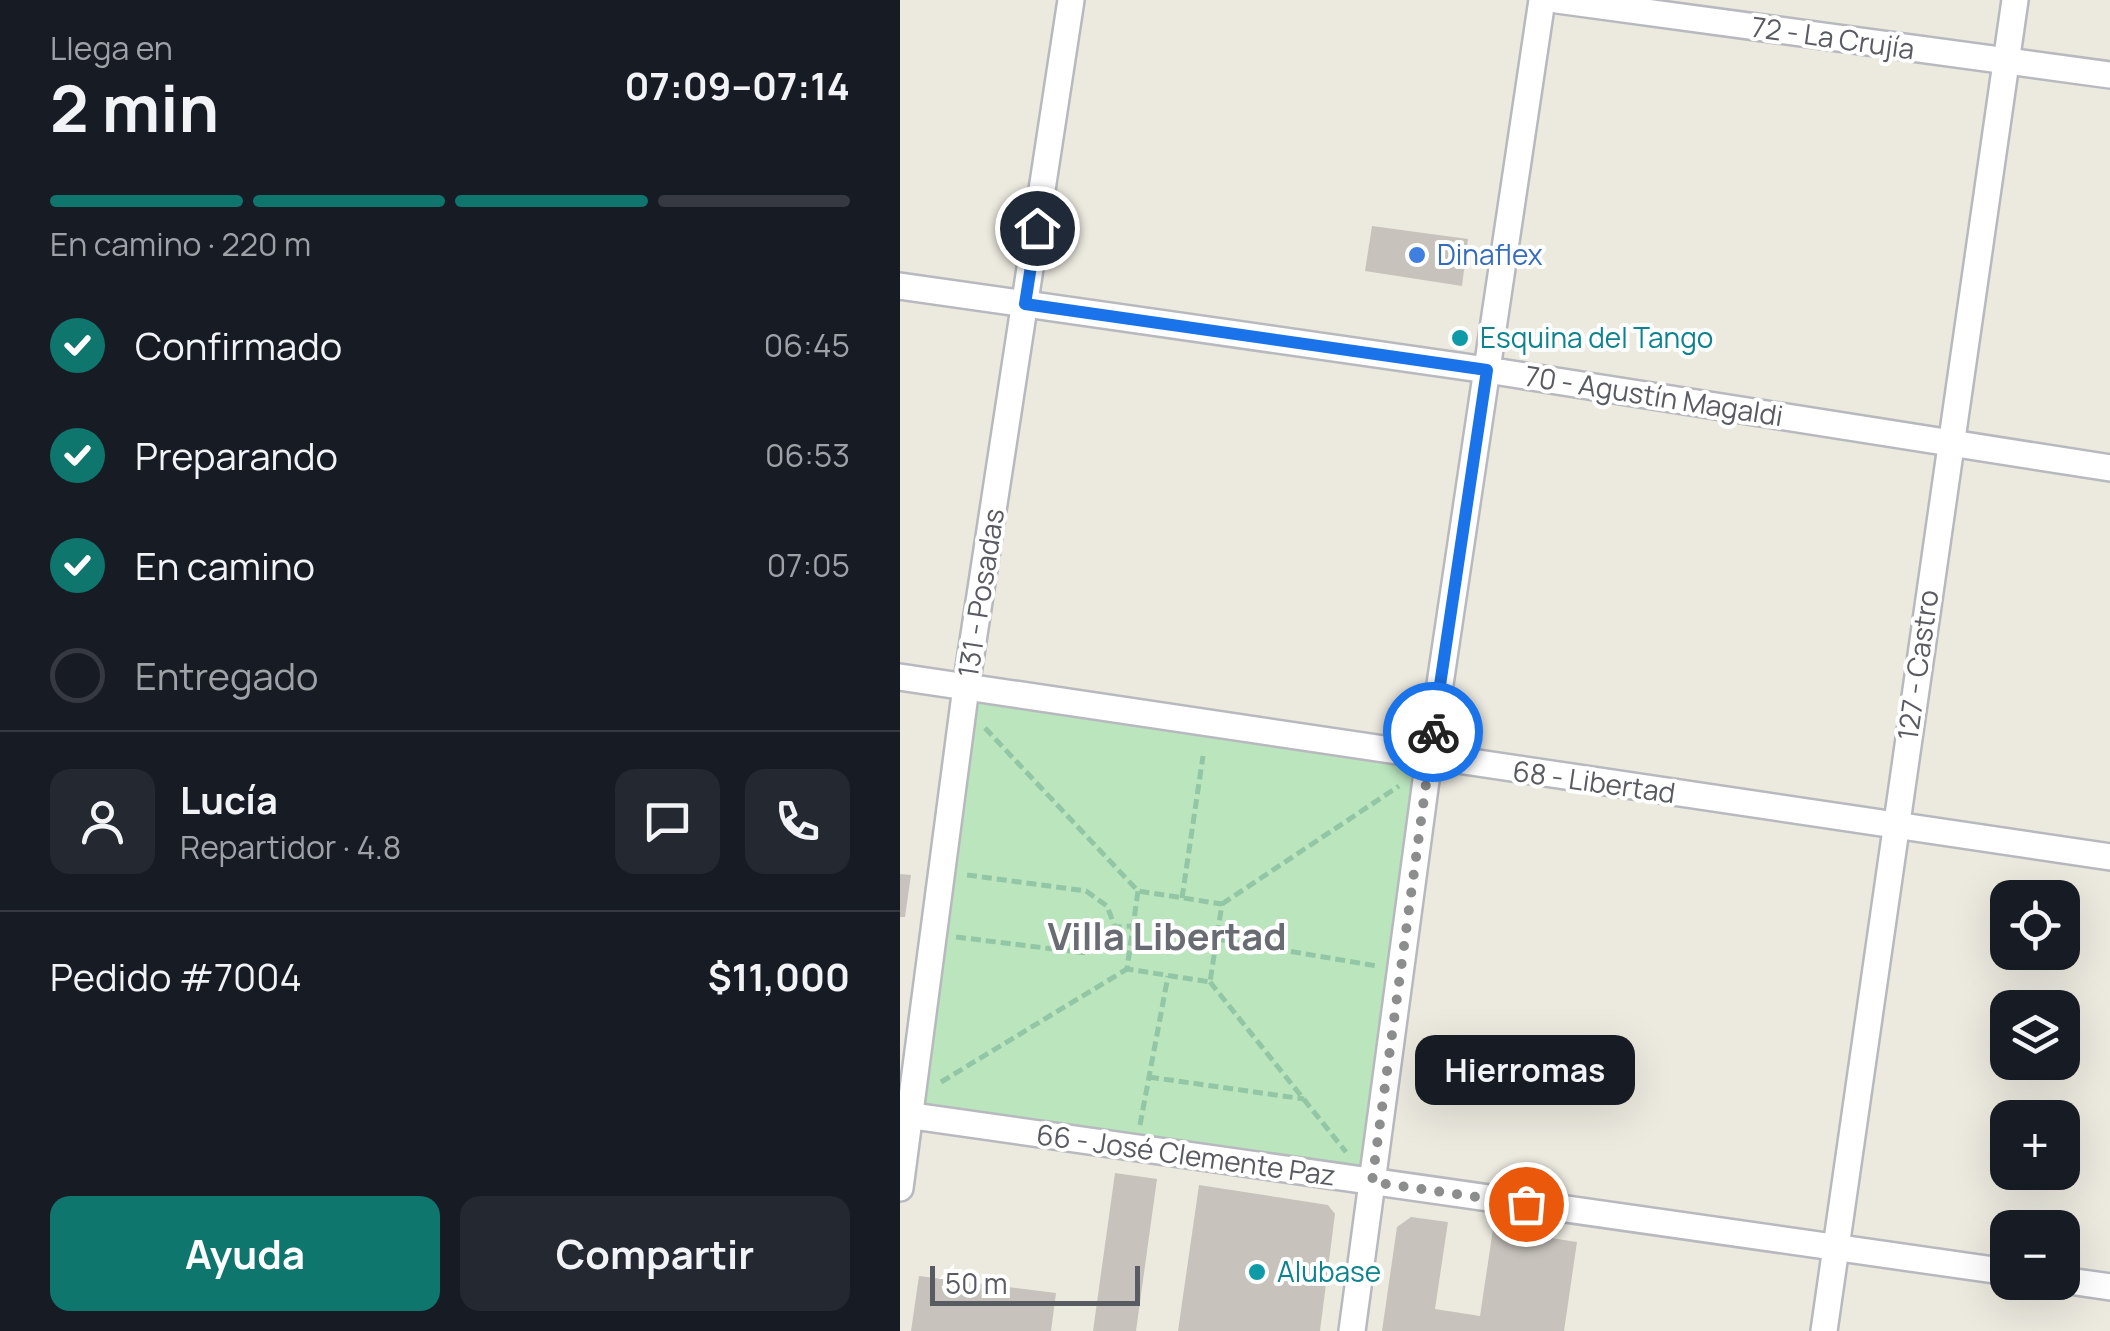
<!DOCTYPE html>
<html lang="es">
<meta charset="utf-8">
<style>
:root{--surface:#171b24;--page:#242831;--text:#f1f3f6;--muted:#9ea1a6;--line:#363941;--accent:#0f766e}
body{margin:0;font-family:Manrope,sans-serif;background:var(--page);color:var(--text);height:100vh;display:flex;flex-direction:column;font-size:38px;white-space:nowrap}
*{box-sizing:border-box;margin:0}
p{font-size:32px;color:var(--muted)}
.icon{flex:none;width:55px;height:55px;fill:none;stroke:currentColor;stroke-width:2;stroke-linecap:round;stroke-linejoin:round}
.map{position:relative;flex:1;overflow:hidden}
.sheet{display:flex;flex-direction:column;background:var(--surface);width:900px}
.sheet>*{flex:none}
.tools{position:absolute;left:1090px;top:880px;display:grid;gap:20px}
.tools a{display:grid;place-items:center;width:90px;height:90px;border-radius:20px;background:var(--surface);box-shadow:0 10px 40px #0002;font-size:50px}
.scale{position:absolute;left:30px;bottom:25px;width:210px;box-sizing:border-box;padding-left:10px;border:5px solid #585b61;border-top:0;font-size:28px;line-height:35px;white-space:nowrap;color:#585b61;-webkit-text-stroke:8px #fff;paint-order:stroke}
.pin{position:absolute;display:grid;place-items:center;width:85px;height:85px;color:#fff;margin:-42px;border:5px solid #fff;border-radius:50%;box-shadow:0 2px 10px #0007}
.courier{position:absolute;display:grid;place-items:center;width:100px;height:100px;margin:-50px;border:8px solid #1a73e8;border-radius:50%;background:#fff;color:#222;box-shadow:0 2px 12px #0007}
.bubble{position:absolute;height:70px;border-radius:20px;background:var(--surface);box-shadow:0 10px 40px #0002;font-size:32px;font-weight:700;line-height:70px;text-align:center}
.summary em{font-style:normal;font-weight:700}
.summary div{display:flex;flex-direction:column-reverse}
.summary{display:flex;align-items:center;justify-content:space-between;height:170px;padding:0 50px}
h1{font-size:65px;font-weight:700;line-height:75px}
.bar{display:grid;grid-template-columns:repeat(4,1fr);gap:15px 10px;align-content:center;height:120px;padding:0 50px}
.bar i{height:12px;border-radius:8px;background:var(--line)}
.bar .active{background:var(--accent)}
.bar p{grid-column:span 4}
.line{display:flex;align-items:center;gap:25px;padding:0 50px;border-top:2px solid var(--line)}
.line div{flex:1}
.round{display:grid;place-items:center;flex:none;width:105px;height:105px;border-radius:20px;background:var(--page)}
ol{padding:0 50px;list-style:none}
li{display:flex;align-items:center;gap:30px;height:110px}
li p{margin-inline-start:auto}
li .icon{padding:10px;border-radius:50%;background:var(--accent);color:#fff;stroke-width:4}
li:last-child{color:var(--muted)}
li i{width:55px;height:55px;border:5px solid var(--line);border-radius:50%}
.action{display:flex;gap:20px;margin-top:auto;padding:20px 50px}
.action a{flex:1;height:115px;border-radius:20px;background:var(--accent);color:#fff;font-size:40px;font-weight:700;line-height:115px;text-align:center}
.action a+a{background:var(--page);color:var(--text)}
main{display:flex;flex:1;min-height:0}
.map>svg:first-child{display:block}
</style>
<main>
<section class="sheet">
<div class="summary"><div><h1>2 min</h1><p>Llega en</p></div><em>07:09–07:14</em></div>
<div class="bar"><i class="active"></i><i class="active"></i><i class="active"></i><i></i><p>En camino · 220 m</p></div>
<ol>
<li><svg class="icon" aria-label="check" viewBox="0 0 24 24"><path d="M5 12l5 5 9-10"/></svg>Confirmado<p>06:45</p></li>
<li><svg class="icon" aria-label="check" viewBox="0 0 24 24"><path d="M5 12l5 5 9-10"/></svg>Preparando<p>06:53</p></li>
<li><svg class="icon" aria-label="check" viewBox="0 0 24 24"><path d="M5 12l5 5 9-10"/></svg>En camino<p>07:05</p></li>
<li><i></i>Entregado</li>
</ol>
<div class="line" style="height:180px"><a class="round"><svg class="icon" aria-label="person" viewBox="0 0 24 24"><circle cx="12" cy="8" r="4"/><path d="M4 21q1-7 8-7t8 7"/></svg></a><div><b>Lucía</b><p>Repartidor · 4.8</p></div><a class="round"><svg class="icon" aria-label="chat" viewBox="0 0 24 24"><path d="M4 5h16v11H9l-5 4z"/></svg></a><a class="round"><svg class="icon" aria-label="phone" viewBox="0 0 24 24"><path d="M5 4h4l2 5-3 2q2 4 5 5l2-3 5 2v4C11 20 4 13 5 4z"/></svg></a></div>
<div class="line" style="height:130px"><div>Pedido #7004</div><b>$11,000</b></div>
<div class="action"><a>Ayuda</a><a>Compartir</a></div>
</section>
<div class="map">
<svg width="1210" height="1331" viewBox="0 0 1210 1331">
<rect width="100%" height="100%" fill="#eceadf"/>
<polygon fill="#bae5bd" points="66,687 529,758 472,1182 10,1116"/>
<g fill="#c7c3bc">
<polygon points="472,226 568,239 562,286 465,271"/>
<polygon points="0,874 11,875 5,917 0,917"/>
<polygon points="215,1173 257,1179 236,1331 193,1331"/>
<polygon points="299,1185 428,1205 435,1214 420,1331 278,1331"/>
<polygon points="511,1217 548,1222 535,1309 580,1316 593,1229 677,1242 664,1331 482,1331 497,1227"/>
<polygon points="19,1276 156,1293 151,1331 11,1331"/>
</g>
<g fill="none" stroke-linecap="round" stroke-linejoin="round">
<defs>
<g id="minor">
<polyline points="657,0 1210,75"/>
<polyline points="0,286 587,370 1210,468"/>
<polyline points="0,677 1210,857"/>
<polyline points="0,1114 1108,1272"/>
<polyline points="0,1188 66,687 171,0"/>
<polyline points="1162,1280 1210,1287"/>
<polyline points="452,1331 529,758 642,0"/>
<polyline points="924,1331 1115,0"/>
</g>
</defs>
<use href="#minor" stroke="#b7b9bf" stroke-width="30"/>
<g stroke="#93c6a4" stroke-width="5" stroke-dasharray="10 5" stroke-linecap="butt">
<polyline points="85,728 238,891 322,904 310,982 227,969 238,891"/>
<polyline points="67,875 186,891 207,906 215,927 233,926"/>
<polyline points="282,898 303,756"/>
<polyline points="322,904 499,786"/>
<polyline points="56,937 186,953 207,942 215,927"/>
<polyline points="317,939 477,966"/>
<polyline points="310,982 446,1152"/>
<polyline points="249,1077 404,1099"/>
<polyline points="41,1082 227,969"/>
<polyline points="240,1125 268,976"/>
</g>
<use href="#minor" stroke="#fff" stroke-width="25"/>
</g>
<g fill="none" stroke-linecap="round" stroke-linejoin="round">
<polyline stroke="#8c8d8d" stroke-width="10" stroke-dasharray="0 18" points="533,732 472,1182 626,1204"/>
<polyline stroke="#1a73e8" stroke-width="12" points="137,228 125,304 587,370 533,732"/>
</g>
<circle fill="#3f7fe0" stroke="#fff" stroke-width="4" cx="517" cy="255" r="10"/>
<g fill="#0f9aa8" stroke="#fff" stroke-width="4">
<circle cx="560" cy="338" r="10"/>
<circle cx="357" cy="1272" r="10"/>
</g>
<g text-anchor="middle" stroke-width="8" stroke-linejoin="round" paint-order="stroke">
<g font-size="28" fill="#585b61" stroke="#fff">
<text transform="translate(933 38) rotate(8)" y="10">72 - La Crujía</text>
<text transform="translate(754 396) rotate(9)" y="10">70 - Agustín Magaldi</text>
<text transform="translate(81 593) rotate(-81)" y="10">131 - Posadas</text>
<text transform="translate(1018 665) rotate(-82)" y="10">127 - Castro</text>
<text transform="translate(694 782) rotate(8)" y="10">68 - Libertad</text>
<text transform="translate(286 1155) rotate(8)" y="10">66 - José Clemente Paz</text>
</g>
<g font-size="28" fill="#366cbe" stroke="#fff" text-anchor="start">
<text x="537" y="265">Dinaflex</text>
</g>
<g font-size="28" fill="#0d838f" stroke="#fff" text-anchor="start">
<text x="580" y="348">Esquina del Tango</text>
<text x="377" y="1282">Alubase</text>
</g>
<g font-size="38" font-weight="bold" fill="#696d73" stroke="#fff">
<text x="267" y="950">Villa Libertad</text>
</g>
</g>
</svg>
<div class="tools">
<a><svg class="icon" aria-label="locate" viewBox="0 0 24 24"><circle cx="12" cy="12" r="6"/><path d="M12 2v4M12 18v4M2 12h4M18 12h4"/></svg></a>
<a><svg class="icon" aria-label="layers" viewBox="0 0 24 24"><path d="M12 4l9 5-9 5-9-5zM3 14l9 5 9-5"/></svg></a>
<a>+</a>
<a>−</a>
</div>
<div class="scale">50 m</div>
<div class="pin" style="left:626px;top:1204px;background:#ea580c"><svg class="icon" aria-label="bag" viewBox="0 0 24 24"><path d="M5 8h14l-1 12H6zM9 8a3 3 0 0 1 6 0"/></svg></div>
<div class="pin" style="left:137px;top:228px;background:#1f2937"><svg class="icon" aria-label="home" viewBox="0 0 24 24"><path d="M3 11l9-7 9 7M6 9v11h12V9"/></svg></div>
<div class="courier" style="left:533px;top:732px"><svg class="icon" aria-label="bike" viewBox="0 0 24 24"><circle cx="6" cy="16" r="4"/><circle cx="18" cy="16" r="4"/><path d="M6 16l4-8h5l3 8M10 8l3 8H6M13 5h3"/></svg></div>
<div class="bubble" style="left:515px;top:1035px;width:220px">Hierromas</div>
</div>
</main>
